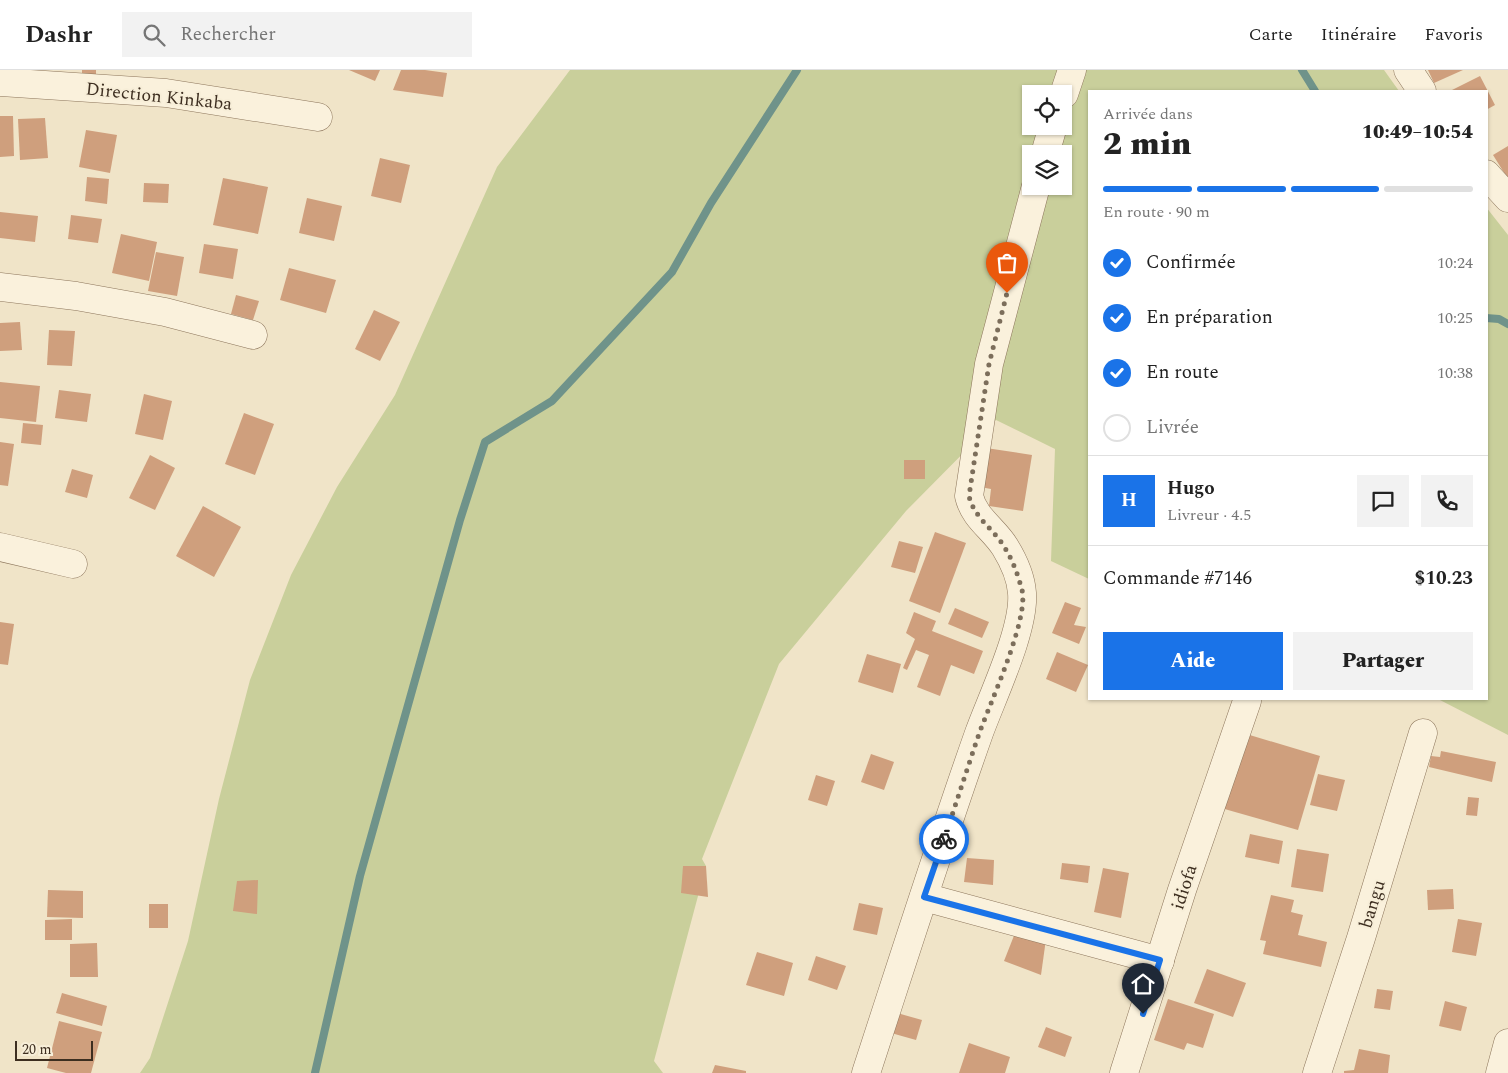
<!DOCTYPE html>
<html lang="fr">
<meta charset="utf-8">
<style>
:root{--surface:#fff;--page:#f2f2f2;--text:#222;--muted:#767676;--line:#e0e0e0;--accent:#1a73e8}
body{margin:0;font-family:Spectral,serif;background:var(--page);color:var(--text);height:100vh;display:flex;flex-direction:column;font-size:19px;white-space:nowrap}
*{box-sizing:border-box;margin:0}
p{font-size:16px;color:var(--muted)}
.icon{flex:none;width:28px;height:28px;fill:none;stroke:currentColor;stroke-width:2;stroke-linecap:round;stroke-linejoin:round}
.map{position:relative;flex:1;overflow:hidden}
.side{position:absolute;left:1088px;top:20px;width:400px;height:610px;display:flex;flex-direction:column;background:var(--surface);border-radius:0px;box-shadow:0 1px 4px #0004}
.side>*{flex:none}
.tools{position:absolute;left:1022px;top:15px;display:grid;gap:10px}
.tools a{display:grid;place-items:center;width:50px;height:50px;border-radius:0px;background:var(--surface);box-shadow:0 1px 4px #0004;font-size:25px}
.scale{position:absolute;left:15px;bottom:12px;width:78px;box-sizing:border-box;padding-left:5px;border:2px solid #3d2e20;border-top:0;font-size:14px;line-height:18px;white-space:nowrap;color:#3d2e20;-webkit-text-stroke:4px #f7eed8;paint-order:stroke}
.pin{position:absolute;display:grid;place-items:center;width:42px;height:42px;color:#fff;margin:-51px -21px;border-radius:50% 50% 50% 0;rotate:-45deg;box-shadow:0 0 5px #0007}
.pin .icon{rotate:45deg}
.courier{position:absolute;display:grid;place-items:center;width:50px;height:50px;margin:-25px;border:4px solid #1a73e8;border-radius:50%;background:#fff;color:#222;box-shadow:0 1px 6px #0007}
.headline em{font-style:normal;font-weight:800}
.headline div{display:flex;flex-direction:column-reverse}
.headline{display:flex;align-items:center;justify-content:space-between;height:85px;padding:0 15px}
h1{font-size:32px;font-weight:800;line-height:38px}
.bar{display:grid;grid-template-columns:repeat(4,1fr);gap:8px 5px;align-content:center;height:60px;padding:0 15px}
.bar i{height:6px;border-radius:4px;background:var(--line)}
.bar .current{background:var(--accent)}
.bar p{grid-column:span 4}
.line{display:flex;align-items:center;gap:12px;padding:0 15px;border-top:1px solid var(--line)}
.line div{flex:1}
.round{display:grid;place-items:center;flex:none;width:52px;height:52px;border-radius:0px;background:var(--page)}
ol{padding:0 15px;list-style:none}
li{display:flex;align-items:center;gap:15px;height:55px}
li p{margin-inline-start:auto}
li .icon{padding:5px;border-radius:50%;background:var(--accent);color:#fff;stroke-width:4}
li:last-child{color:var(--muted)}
li i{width:28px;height:28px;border:2px solid var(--line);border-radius:50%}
.action{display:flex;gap:10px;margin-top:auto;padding:10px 15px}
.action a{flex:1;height:58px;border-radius:0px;background:var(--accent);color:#fff;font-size:20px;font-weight:800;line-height:58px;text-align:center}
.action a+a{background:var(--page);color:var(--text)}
header{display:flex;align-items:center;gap:30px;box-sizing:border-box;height:70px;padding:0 25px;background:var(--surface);border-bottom:1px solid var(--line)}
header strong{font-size:24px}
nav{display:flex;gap:28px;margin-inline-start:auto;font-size:18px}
.search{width:350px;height:45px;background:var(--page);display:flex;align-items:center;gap:12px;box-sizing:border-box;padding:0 18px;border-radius:0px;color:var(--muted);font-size:19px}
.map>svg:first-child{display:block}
</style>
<header>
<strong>Dashr</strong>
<div class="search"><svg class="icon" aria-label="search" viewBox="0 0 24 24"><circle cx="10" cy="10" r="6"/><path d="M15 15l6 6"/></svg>Rechercher</div>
<nav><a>Carte</a><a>Itinéraire</a><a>Favoris</a></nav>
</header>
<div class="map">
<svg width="1508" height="1003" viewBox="0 0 1508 1003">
<rect width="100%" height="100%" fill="#f0e4c8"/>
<g fill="#c9cf9b" fill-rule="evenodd">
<path d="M570,0h814l15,21h-310v488l-38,-18 4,-112 -59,-29 -90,91 -127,153 -77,195 4,7 -52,195 9,12h-523l10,-15 38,-117 31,-142 31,-119 41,-105 46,-88 58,-92 102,-228zM1031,24h33v32h-33zM1031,84h33v32h-33z"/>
<polygon points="1486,137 1508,165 1508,665 1438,629 1486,629"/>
</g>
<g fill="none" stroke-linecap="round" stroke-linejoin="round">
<g stroke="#6f938a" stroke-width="8">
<polyline points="1302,0 1315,21"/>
<polyline points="1486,248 1499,249 1508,254"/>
<polyline points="315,1003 360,806 460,450 485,372 552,331 672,202 711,133 797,0"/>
</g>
</g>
<g fill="#cf9f7d">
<rect x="82" y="0" width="14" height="7"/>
<polygon points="349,0 380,0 375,11"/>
<polygon points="401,0 425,0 447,3 443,27 393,20"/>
<polygon points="1428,0 1463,0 1434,13"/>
<polygon points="1480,6 1495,35 1486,40 1486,21 1450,21"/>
<polygon points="0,46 13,46 14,86 0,87"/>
<polygon points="45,48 48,88 20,90 18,49"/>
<polygon points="86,60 117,65 110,103 79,97"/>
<polygon points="1508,76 1508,109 1493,85"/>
<polygon points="380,88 410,95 401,133 371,126"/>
<polygon points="87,107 109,109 107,134 85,131"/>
<polygon points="223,108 268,117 258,164 213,155"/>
<polygon points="144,113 169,114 168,133 143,132"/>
<polygon points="307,128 342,136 334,171 299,163"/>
<polygon points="0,142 38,146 35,172 0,168"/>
<polygon points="71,145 102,149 98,173 68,169"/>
<polygon points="121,164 157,172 149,211 112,203"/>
<polygon points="204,174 238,179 233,209 199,203"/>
<polygon points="156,182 184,187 177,226 148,221"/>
<polygon points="289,198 336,210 326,243 280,230"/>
<polygon points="236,225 259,231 253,250 231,244"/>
<polygon points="374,240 400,252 380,291 355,279"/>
<polygon points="20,252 22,280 0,281 0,253"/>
<polygon points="49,260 75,261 72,296 47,295"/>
<polygon points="0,312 40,316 36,352 0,348"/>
<polygon points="59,320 91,324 87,352 55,348"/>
<polygon points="144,324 172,331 163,370 135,364"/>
<polygon points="244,343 274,354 255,405 225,394"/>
<polygon points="23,353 43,355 41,375 21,373"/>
<polygon points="0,372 14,374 8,416 0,415"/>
<polygon points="986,378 1032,385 1023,441 989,436 991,419 980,417"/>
<polygon points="150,385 175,398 155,440 129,428"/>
<rect x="904" y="390" width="21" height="19"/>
<polygon points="72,399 93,405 87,428 65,422"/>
<polygon points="203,436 241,457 214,507 176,486"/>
<polygon points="935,462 966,473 940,543 909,531"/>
<polygon points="899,471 923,477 915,503 891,497"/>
<polygon points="1065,532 1081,538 1074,555 1086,557 1079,574 1052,563"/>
<polygon points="955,538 989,552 982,568 948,554"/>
<polygon points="914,542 936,551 932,561 983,581 974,604 951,595 940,626 917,617 929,585 916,580 907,600 903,598 915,569 906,563"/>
<polygon points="0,552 14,554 8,595 0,594"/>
<polygon points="1057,582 1088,595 1076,622 1046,609"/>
<polygon points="867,584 901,594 893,623 858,612"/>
<polygon points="1243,663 1320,686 1298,760 1221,738"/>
<polygon points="1441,681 1496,692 1492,712 1429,697 1431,686 1440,687"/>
<polygon points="871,684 894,692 884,720 861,712"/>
<polygon points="1318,704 1345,710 1337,741 1310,735"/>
<polygon points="816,705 835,711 827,736 808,730"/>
<polygon points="1468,727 1479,728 1477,746 1466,745"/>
<polygon points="1250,764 1283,771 1279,794 1245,787"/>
<polygon points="1297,779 1329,784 1323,822 1291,817"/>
<polygon points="967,788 994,790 993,815 964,812"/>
<polygon points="1062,793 1090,796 1088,813 1060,809"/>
<polygon points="683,796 706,796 708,827 681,823"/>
<polygon points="1103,798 1129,803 1121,848 1094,842"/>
<polygon points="258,810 257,844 233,841 237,811"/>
<polygon points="1453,819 1454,839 1428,840 1427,820"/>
<polygon points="48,820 83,821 83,848 47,847"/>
<polygon points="1271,825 1294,830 1291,842 1303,845 1298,865 1327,872 1321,897 1263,884 1266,871 1260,870"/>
<polygon points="859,833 883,838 877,865 853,860"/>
<rect x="149" y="834" width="19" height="24"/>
<polygon points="72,849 72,870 45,870 45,850"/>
<polygon points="1458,849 1482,853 1476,886 1452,882"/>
<polygon points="1017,858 1046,869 1041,905 1004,891"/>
<polygon points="97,873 98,907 70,907 70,874"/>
<polygon points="757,882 793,893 784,926 746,915"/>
<polygon points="816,886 846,896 837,920 808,910"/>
<polygon points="1207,899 1246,913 1233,947 1194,933"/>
<polygon points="1377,919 1393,921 1390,940 1374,938"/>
<polygon points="62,923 107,936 102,956 56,943"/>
<polygon points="1168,929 1214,944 1203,978 1187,973 1184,980 1154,970"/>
<polygon points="1445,931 1467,937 1461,961 1439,956"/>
<polygon points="890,941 922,950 916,970 884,961"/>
<polygon points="59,951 102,962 91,1003 66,1003 47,998"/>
<polygon points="1046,957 1072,967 1065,987 1038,977"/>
<polygon points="969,973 1010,987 1005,1003 959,1003"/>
<polygon points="1359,979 1390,985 1388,1003 1344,1003 1344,1001 1354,1000"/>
<polygon points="715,995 746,1001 746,1003 712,1003"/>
</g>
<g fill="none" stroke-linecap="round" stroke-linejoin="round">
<defs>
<g id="minor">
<polyline points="1408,0 1422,21"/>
<polyline points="0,12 166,23 318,47"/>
<polyline points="1064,24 1072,0"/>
<polyline points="1045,84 1053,56"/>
<polyline points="1486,104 1508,128"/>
<polyline points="0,217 76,226 165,242 253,265"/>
<polyline points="0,477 73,494"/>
<polyline points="924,827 1160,891"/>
<path d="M866,1003c37,-113 73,-227 113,-340 13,-36 46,-104 43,-140 -1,-15 -9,-33 -17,-46 -11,-18 -31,-29 -36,-51l20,-132 47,-178"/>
<polyline points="1124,1003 1182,820 1247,631"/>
<polyline points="1317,1003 1361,868 1423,663"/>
<polyline points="1500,1003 1508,973"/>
</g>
</defs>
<use href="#minor" stroke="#8d765c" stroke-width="29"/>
<use href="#minor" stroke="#faf1dc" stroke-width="28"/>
</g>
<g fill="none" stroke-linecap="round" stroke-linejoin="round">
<path stroke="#7c6e5b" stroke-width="5" stroke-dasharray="0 9" d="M944,769c12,-35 23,-70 35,-105 11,-31 50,-115 43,-144 -4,-15 -9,-29 -17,-42 -11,-19 -31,-30 -36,-52l20,-132 18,-71"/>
<polyline stroke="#1a73e8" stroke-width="6" points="944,769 924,827 1160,890 1143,944"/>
</g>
<g text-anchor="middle" stroke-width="4" stroke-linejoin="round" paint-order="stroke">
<g font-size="18" fill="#3d2e20" stroke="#f7eed8">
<text transform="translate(159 26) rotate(6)" y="6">Direction Kinkaba</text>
<text transform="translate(1184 817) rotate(-72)" y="6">idiofa</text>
<text transform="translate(1372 834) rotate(-73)" y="6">bangu</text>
</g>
</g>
</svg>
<div class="tools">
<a><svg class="icon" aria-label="locate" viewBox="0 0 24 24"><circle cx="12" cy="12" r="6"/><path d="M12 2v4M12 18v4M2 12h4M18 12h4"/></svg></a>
<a><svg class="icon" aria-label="layers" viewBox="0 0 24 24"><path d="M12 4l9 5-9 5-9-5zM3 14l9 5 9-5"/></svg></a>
</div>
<div class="scale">20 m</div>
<div class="pin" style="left:1007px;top:223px;background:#ea580c"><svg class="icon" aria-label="bag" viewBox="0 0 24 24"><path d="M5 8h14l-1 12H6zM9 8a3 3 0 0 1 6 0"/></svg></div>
<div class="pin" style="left:1143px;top:944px;background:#1f2937"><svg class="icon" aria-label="home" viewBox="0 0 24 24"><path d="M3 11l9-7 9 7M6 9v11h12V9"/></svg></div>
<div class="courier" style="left:944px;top:769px"><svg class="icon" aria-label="bike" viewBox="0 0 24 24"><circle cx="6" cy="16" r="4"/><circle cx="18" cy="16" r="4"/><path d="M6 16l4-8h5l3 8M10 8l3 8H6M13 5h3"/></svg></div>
<section class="side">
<div class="headline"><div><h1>2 min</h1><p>Arrivée dans</p></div><em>10:49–10:54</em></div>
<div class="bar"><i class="current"></i><i class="current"></i><i class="current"></i><i></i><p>En route · 90 m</p></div>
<ol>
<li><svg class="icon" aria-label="check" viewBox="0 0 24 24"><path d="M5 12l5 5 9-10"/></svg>Confirmée<p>10:24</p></li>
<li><svg class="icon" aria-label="check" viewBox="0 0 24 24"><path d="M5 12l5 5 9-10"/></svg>En préparation<p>10:25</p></li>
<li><svg class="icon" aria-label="check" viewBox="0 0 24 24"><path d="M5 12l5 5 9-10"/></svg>En route<p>10:38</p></li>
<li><i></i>Livrée</li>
</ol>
<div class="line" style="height:90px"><b class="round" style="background:var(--accent);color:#fff">H</b><div><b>Hugo</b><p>Livreur · 4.5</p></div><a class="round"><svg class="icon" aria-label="chat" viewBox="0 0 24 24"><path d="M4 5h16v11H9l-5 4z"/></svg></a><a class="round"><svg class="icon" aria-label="phone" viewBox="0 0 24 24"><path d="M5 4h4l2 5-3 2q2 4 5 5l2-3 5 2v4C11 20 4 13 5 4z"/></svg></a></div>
<div class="line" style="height:65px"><div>Commande #7146</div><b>$10.23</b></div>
<div class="action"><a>Aide</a><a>Partager</a></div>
</section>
</div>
